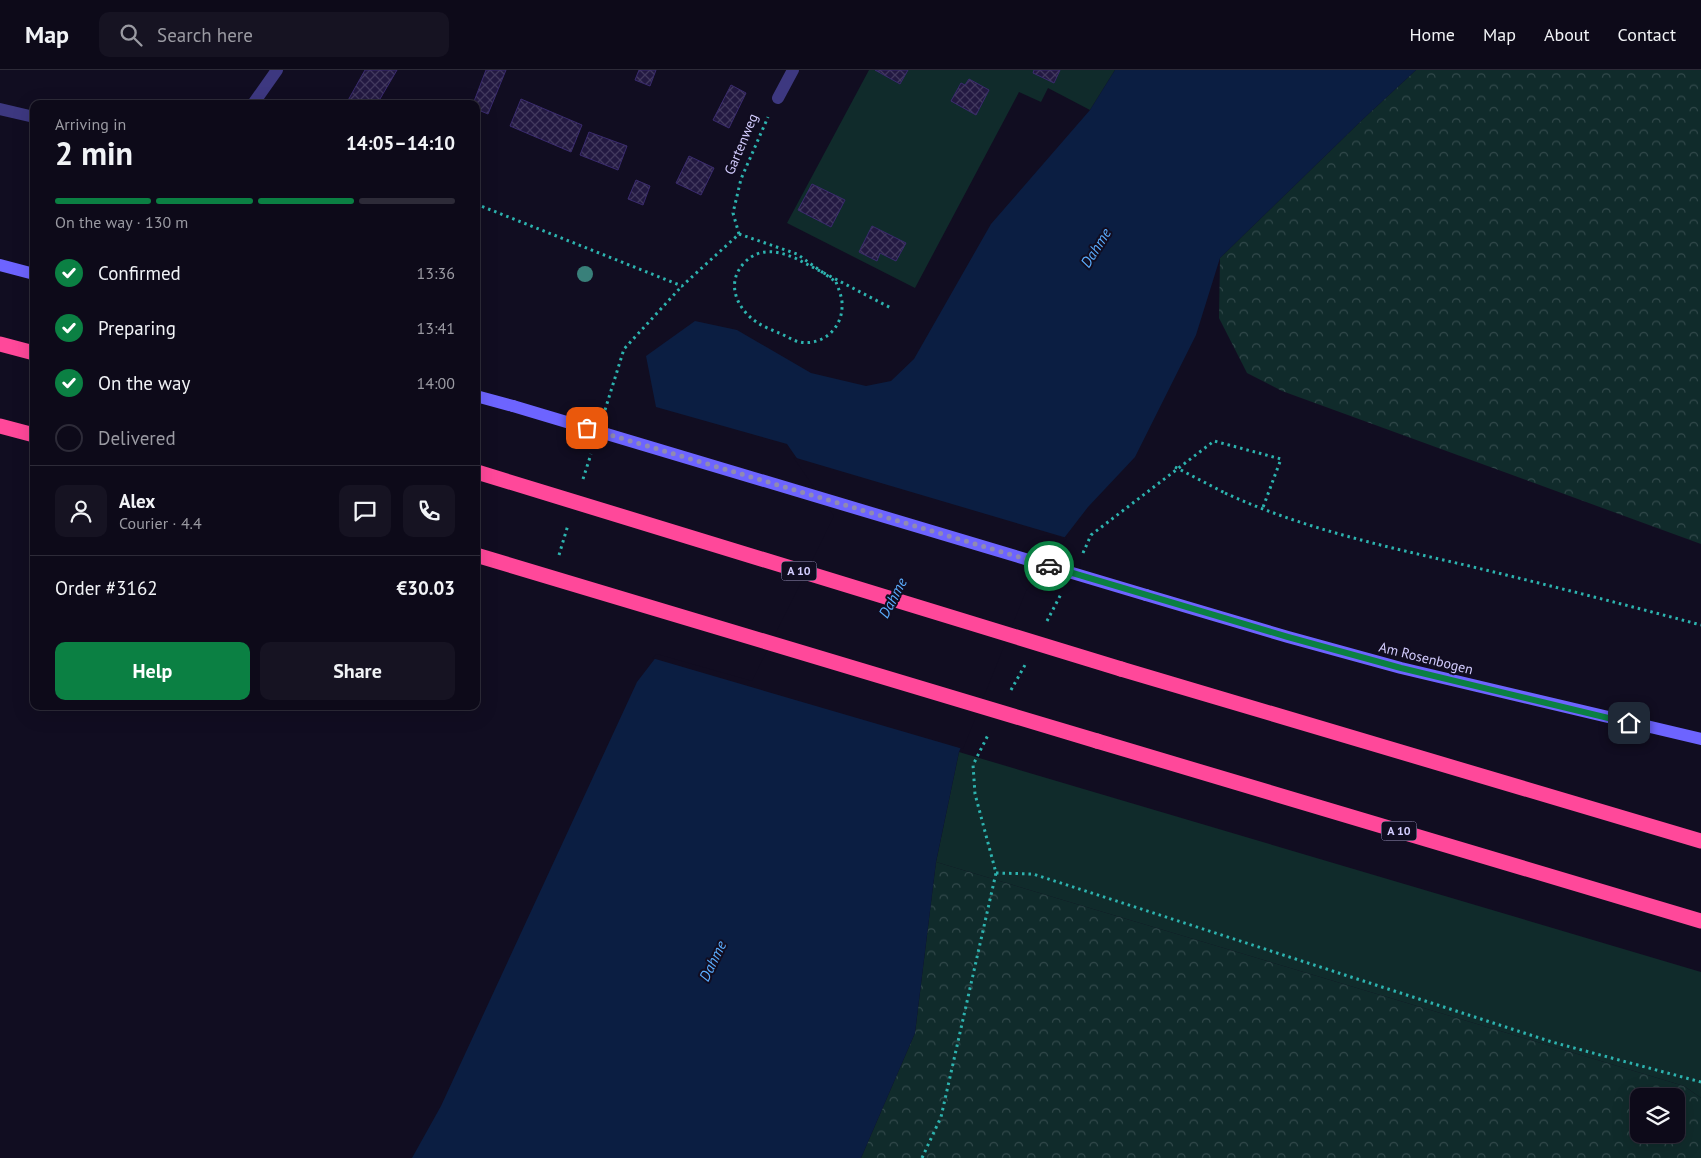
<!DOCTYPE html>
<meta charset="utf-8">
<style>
:root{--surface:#0d0a19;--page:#161322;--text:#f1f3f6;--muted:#9a9aa2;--line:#2d2b38;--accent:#0b8043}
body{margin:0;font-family:"PT Sans",sans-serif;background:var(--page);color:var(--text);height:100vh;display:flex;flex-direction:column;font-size:19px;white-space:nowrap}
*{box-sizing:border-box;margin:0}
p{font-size:16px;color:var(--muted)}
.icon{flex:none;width:28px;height:28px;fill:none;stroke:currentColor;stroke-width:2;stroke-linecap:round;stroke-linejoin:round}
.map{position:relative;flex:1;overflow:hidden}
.drawer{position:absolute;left:30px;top:30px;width:450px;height:610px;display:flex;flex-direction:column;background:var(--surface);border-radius:10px;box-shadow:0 5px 20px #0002,0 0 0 1px var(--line)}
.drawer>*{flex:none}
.buttons{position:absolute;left:1630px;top:1018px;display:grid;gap:10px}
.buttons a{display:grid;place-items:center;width:55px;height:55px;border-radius:10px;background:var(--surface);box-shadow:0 5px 20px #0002,0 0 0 1px var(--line);font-size:25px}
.pin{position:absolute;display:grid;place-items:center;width:42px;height:42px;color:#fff;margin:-21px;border-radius:10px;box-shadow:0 2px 8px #0006}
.courier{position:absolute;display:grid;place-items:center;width:50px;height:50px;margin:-25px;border:4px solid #0b8043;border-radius:50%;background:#fff;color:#222;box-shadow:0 1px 6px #0007}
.head em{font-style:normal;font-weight:800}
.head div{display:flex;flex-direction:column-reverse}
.head{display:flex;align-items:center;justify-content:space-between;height:85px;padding:0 25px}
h1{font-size:32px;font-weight:800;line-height:38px}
.bar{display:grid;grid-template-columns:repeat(4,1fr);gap:8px 5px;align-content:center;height:60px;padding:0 25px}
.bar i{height:6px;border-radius:4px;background:var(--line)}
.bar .current{background:var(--accent)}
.bar p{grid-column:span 4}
.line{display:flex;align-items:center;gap:12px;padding:0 25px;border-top:1px solid var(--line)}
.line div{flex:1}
.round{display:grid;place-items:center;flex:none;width:52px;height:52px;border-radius:10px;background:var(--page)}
ol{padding:0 25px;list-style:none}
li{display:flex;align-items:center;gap:15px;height:55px}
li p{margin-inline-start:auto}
li .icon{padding:5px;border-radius:50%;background:var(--accent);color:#fff;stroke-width:4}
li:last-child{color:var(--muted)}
li i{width:28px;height:28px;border:2px solid var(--line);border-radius:50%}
.cta{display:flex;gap:10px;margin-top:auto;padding:10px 25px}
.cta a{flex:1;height:58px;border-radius:10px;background:var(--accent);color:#fff;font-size:20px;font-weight:800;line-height:58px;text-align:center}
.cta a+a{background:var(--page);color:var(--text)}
header{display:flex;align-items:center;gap:30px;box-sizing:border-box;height:70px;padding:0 25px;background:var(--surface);border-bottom:1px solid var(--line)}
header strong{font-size:24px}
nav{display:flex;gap:28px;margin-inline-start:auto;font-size:18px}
.search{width:350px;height:45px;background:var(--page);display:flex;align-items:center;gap:12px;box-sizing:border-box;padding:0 18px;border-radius:10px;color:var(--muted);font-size:19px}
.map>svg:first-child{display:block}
</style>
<header>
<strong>Map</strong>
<div class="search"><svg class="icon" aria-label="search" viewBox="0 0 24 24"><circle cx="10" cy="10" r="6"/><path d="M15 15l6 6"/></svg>Search here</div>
<nav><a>Home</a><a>Map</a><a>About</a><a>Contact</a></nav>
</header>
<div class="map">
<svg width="1701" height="1088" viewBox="0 0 1701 1088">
<defs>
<pattern id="forest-crowns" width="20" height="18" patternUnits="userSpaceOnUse" patternTransform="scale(1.25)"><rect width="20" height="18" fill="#102b2b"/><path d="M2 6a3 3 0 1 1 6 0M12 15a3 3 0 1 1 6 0" fill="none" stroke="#32494b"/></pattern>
<pattern id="building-cross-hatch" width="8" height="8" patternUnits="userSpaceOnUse" patternTransform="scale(1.25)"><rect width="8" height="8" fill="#231942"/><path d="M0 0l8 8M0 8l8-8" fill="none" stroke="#42395e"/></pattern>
</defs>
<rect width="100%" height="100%" fill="#110d21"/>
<g fill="#102b2b">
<polygon points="869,0 1115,0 1090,40 1048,18 1041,32 1019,22 915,218 787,153"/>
<polygon points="959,682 1701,902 1701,1028 1684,1016 936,792"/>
</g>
<g fill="url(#forest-crowns)" fill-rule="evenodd">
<polygon points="1416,0 1701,0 1701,474 1282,321 1247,303 1219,248 1220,188 1362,50"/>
<path d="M936,792l748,224 17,12v60h-840l54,-125zM1639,1026h37v38h-37z"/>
</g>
<polygon fill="#0b1e42" points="1115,0 1416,0 1362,50 1220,188 1196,265 1135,387 1088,437 1024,520 959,682 936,792 915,963 861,1088 412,1088 441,1036 637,612 657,586 754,614 837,446 787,374 656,337 646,286 695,251 737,260 811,303 866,316 891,311 914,289 991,154 1090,40"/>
<polygon fill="#110d21" points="793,387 1067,468 1026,521 963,679 652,588 657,584 752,611 834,446"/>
<g fill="url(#building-cross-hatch)" stroke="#3a2b6e">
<polygon points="365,0 397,0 377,34 346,34"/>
<polygon points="486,0 506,0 488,44 476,39 476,34 473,34"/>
<polygon points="639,0 656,0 650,16 635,10"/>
<polygon points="875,0 908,0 900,14"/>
<polygon points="1034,0 1060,0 1054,13 1033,3"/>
<polygon points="969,9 989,20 976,45 951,31 961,13 965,15"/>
<polygon points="731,15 746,23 729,58 713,50"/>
<polygon points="521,29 582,55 571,82 510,56"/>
<polygon points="589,62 627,76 618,100 580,85"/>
<polygon points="689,86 714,98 701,125 676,113"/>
<polygon points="636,110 650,116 643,135 628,129"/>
<polygon points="812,114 845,130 831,157 798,140"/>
<polygon points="872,156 906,173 896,191 880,183 877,191 859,182"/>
</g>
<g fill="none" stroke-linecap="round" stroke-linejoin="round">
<g stroke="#2db3af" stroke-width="3" stroke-dasharray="2.5 4" stroke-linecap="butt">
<polyline points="476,134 682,216 739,164"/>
<polyline points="739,164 733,143 741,109 768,47"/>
<polyline points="739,164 797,184 836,212"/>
<polyline points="605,340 624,279 682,216"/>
<polyline points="583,409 591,384"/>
<path d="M1225,423c76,35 158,53 240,72 79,19 158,39 236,60"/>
<polyline points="1083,483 1091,465 1214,371 1281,389 1262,440"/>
<polyline points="559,485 568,455"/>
<polyline points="1047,551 1061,524"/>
<polyline points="1011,620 1025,595"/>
<polyline points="996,803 1033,804 1552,972 1701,1012"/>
<polyline points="922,1088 941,1047 996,803 975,724 973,695 989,663"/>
</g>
<g stroke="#3d3880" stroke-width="12">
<polyline points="778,28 793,0"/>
<polyline points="253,34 277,0"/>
<polyline points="0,39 34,47"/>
</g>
<g stroke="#6d64ff" stroke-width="12">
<polyline points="0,195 34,204"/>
<polyline points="476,326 513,336"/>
<polyline points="1146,525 1288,567 1401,598 1701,669"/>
</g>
<g stroke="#ff489a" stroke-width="15">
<polyline points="0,274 34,283"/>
<polyline points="0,356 34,365"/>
<polyline points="1121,599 1701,771"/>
<polyline points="1097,671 1701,851"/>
</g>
<g stroke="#2db3af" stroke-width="3" stroke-dasharray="2.5 4" stroke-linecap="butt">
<path d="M836,212c3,8 7,17 6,26 -1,22 -21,38 -42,34 -7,-1 -15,-7 -21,-9 -7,-3 -15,-6 -21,-10 -22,-14 -33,-41 -13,-61 15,-15 33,-11 50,-4l96,50"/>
<polyline points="1175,397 1225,423"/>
</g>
<polyline stroke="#6d64ff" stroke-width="12" points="513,336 1146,525"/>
<g stroke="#ff489a" stroke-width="15">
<polyline points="477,402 1121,599"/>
<polyline points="476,485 1097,671"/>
</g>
</g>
<circle fill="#39807a" cx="585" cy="204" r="8"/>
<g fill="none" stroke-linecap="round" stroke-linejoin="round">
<polyline stroke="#908ab1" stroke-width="5" stroke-dasharray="0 9" points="587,358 1049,496"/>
<polyline stroke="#0b8043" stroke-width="6" points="1049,496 1288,567 1401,598 1629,653"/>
</g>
<g text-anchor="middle" stroke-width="4" stroke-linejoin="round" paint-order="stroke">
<g fill="#110d21" stroke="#9a93bc" stroke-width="1">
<rect x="781.5" y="491.5" width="35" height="19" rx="4"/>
<rect x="1381.5" y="751.5" width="35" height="19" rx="4"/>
</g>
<g font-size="12" font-weight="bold" fill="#d4cdff">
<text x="799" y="505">A 10</text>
<text x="1399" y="765">A 10</text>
</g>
<g font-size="14" fill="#d4cdff" stroke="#110d21">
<text transform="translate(741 74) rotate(-67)" y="5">Gartenweg</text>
<text transform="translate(1426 588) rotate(14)" y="5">Am Rosenbogen</text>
</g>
<g font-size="15" font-style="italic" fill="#5baeff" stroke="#110d21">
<text transform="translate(1096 178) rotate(-58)" y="5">Dahme</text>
<text transform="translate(893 528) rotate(-62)" y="5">Dahme</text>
<text transform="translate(713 891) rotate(-64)" y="5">Dahme</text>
</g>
</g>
</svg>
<div class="buttons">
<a><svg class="icon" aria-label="layers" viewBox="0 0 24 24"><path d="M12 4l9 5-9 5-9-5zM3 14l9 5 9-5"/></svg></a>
</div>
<div class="pin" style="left:587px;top:358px;background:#ea580c"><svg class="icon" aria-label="bag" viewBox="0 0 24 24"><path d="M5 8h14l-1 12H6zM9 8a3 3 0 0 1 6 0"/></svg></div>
<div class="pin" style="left:1629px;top:653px;background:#1f2937"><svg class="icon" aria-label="home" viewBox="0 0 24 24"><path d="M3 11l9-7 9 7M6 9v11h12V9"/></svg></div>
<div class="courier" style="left:1049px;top:496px"><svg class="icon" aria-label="car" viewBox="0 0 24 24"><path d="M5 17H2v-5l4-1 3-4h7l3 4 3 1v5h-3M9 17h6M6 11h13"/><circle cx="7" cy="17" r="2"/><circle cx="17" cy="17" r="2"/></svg></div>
<section class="drawer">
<div class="head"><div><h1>2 min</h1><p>Arriving in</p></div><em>14:05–14:10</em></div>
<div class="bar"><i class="current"></i><i class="current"></i><i class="current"></i><i></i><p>On the way · 130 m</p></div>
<ol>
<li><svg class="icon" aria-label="check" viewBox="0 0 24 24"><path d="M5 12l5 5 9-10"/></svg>Confirmed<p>13:36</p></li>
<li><svg class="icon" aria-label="check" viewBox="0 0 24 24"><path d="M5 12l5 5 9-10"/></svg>Preparing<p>13:41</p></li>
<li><svg class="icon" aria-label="check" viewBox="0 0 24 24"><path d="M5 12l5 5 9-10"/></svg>On the way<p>14:00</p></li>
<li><i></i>Delivered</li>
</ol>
<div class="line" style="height:90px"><a class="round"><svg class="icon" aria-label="person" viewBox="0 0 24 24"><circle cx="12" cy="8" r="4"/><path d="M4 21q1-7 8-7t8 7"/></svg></a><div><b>Alex</b><p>Courier · 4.4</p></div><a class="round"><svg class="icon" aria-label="chat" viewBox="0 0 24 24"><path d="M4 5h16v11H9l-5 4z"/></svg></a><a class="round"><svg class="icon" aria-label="phone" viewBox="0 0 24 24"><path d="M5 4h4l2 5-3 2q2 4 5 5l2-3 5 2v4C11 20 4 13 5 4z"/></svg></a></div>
<div class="line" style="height:65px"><div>Order #3162</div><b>€30.03</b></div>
<div class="cta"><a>Help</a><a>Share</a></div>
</section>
</div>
